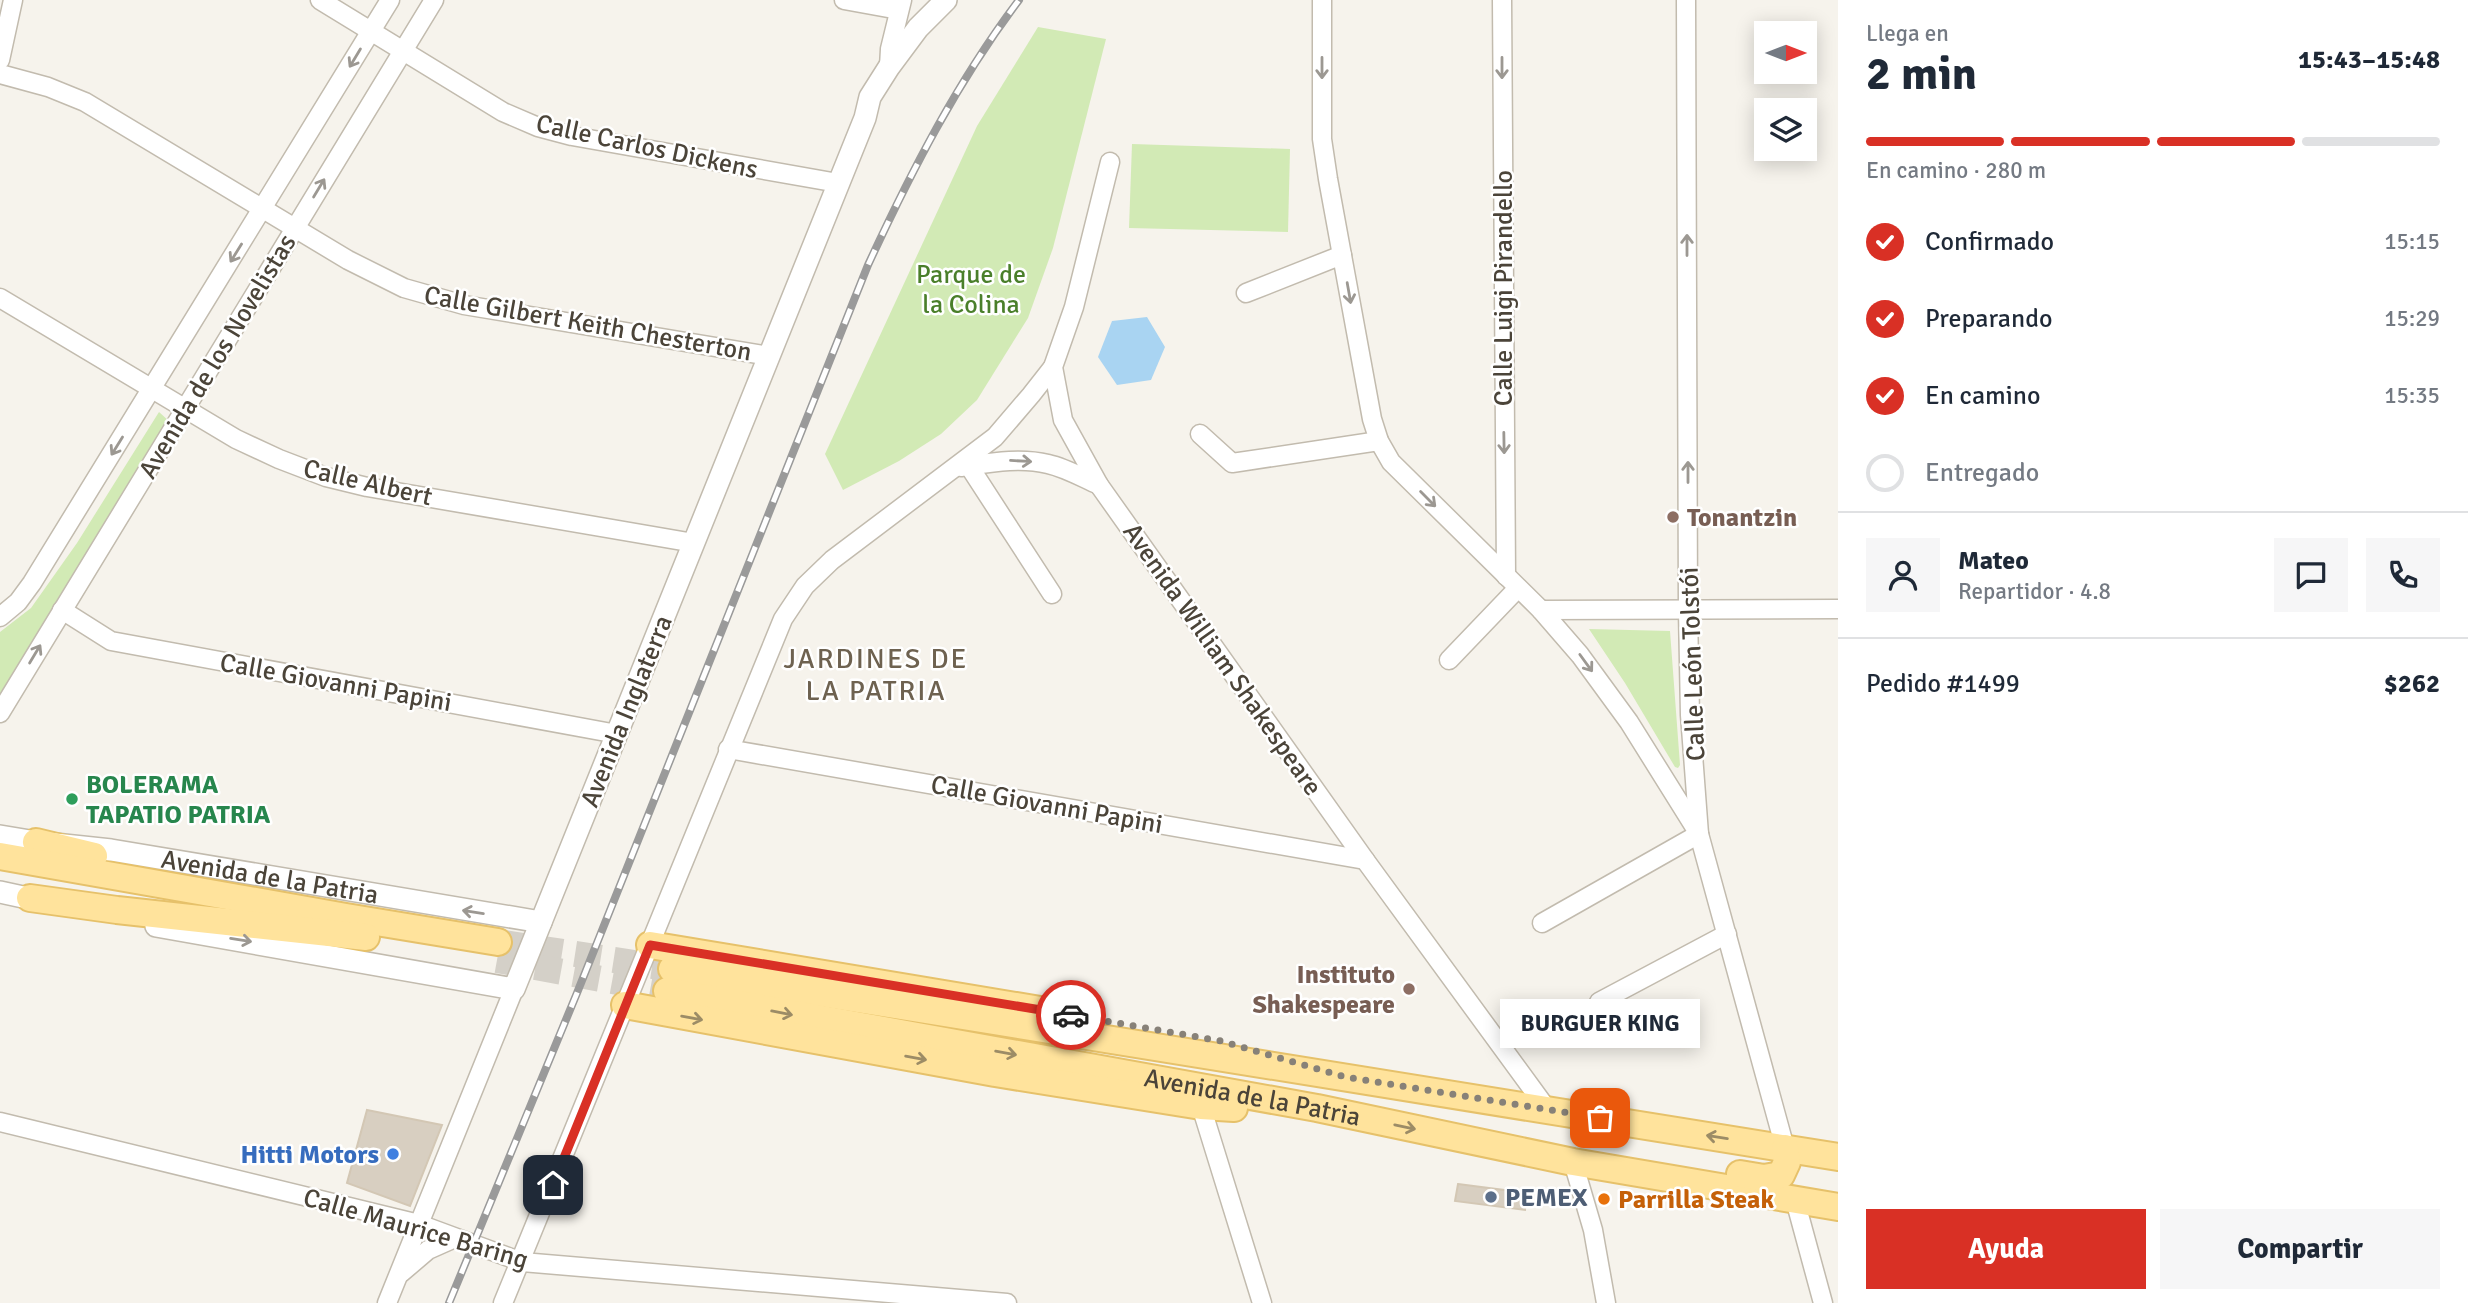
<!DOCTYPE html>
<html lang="es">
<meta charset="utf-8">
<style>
:root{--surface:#fff;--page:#f6f6f7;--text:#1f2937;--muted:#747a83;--line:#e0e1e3;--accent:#d93025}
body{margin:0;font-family:Signika,sans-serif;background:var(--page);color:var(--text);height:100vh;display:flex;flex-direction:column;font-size:26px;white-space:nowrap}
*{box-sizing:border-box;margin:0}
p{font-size:23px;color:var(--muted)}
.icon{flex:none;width:38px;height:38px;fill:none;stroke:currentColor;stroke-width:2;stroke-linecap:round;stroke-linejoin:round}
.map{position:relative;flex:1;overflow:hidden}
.drawer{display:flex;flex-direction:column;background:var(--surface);width:630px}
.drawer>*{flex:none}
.needle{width:46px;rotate:90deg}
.controls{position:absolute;left:1754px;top:21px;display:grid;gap:14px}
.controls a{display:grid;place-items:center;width:63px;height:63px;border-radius:0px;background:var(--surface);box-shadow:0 4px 18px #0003;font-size:35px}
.pin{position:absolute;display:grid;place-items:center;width:60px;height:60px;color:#fff;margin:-30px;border-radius:14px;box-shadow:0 4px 10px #0006}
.courier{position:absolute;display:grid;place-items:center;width:70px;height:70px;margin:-35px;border:5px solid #d93025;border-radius:50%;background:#fff;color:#222;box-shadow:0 2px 9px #0007}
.bubble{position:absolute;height:49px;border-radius:0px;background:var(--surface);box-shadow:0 4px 18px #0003;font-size:23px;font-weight:700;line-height:49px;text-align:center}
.summary em{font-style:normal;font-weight:700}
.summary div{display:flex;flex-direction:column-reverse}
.summary{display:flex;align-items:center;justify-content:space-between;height:119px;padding:0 28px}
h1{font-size:46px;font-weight:700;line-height:52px}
.bar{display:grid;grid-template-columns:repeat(4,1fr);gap:10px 7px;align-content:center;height:84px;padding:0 28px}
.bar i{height:9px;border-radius:5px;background:var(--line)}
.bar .selected{background:var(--accent)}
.bar p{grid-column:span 4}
.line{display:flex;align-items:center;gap:18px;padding:0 28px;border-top:2px solid var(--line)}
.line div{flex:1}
.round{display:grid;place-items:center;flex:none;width:74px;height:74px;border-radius:0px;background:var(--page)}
ol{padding:0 28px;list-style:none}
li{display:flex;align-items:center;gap:21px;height:77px}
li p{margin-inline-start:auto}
li .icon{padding:7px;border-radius:50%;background:var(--accent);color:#fff;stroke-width:4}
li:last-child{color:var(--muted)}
li i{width:38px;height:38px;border:4px solid var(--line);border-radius:50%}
.action{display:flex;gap:14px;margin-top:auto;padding:14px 28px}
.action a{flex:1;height:80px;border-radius:0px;background:var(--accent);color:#fff;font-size:28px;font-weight:700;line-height:80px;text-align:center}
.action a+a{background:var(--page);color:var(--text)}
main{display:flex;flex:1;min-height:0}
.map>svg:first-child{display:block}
</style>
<main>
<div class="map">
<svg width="1838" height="1303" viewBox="0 0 1838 1303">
<rect width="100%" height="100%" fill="#f6f3ec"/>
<g fill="#d2eab5">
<polygon points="1038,27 1106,39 1053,248 1028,318 977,400 941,434 899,461 843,490 825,454 977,126"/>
<polygon points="1132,144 1290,149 1288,232 1129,228"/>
<polygon points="159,412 170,422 0,694 0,632 31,608 77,543"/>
<polygon points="1589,629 1670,631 1680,765 1678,768 1675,767 1625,683"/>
</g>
<polygon fill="#a9d4f2" points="1147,317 1165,347 1151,380 1117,385 1098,357 1112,321"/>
<g fill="#d8cfc1" stroke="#d3c7b4" stroke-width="2">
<polygon points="367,1110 442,1125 410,1206 347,1183"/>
<polygon points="1458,1184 1527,1193 1525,1210 1455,1201"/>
</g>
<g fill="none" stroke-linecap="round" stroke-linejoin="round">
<g stroke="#d4d0c8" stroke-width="26" stroke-dasharray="26 13" stroke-linecap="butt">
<polyline points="498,942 672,969"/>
<polyline points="497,960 667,991"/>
</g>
<defs>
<g id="minor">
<polyline points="320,0 503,112 538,127 572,136 838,183"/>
<polyline points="844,0 899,10"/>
<polyline points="1322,0 1322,139 1328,179 1372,419 1379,441 1391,462 1541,610 1580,655 1629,722 1699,834"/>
<polyline points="1502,0 1506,576"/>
<polyline points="1686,0 1688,611 1690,715 1699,834 1785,1148"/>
<polyline points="0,60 13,0"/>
<polyline points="889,67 890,49 902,0"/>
<polyline points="0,74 48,87 85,102 348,260 404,288 464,305 769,356"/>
<polyline points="1110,162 1074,307 1053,367 1063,420 1099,485 1365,860 1547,1109"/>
<polyline points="1246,293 1342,255"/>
<polyline points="0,298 236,439 279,459 326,477 367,487 694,543"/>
<polyline points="1200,434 1232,463 1379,441"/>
<polyline points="969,466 1052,594"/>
<path d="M961,467c28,-4 58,-10 87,-3 18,4 35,14 51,21"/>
<polyline points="62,610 111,641 617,734"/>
<polyline points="1541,610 1838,609"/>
<polyline points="0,617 18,602 32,583 390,0"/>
<polyline points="1449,660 1518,588"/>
<polyline points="0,713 434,0"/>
<polyline points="728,749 1365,860"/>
<polyline points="1542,923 1699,834"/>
<polyline points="1599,1002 1727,934"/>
<polyline points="1201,1106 1262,1303"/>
<polyline points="0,1122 419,1224 522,1262 1007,1303"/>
<polyline points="1573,1162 1593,1230 1606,1303"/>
<polyline points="1795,1200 1823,1303"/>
<polyline points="401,1273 428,1250 455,1238"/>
<polyline points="387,1303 514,989"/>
<polyline points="503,1303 783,619 805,586 832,560 995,437 1031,395 1053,367"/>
</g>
<g id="tertiary">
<path id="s1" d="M0,836l36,6 75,8 430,72"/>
<polyline points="0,892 46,902"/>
<polyline points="156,926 514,989 865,118 870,97 889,67 918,28 946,0"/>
</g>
<g id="primary">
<polyline points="36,842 94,856"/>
<polyline points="0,856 346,917 498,942"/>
<polyline points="30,898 117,910 366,937"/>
<polyline points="650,945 1070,1015"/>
<polyline points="672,969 1838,1157"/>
<path id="s2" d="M667,991l650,117 256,54 265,45"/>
<polyline points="625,1005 995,1073 1201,1106 1234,1108"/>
<polyline points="1740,1174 1764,1178 1781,1175 1787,1162 1785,1148"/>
</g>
</defs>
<use href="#minor" stroke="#c2bbae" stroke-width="21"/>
<use href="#tertiary" stroke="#c2bbae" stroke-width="24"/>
<use href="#primary" stroke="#e6c16a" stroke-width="30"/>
<use href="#minor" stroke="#fff" stroke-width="18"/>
<use href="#tertiary" stroke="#fff" stroke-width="21"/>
<use href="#primary" stroke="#ffe39c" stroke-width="26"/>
<defs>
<path id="rail" d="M449,1303l128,-310 291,-728c43,-93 89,-183 151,-265"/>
</defs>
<use href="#rail" stroke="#9a9a9a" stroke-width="8"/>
<use href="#rail" stroke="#fff" stroke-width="5" stroke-dasharray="16" stroke-linecap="butt"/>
</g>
<defs><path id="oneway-shaft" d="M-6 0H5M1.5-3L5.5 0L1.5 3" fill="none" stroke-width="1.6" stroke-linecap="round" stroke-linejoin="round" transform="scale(1.75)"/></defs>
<g stroke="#9c9892">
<use href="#oneway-shaft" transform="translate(355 58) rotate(121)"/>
<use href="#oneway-shaft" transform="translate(1322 68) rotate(90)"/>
<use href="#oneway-shaft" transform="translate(1502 68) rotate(90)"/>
<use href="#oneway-shaft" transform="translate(319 188) rotate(-59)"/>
<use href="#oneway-shaft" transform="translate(1687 245) rotate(-90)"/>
<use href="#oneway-shaft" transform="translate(236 253) rotate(122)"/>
<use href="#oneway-shaft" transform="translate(1349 293) rotate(80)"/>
<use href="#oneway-shaft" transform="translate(1504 443) rotate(89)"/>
<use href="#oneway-shaft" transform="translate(117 446) rotate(122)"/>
<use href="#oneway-shaft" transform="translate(1021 461) rotate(3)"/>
<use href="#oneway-shaft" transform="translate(1688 472) rotate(-90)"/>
<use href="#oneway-shaft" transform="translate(1428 499) rotate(45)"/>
<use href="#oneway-shaft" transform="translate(35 654) rotate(-59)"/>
<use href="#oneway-shaft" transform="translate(1586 663) rotate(54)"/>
<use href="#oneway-shaft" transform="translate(473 912) rotate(-171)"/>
<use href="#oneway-shaft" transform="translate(241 940) rotate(9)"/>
</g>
<g stroke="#9c8c66">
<use href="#oneway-shaft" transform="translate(782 1013) rotate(11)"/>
<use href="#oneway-shaft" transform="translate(692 1018) rotate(10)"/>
<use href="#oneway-shaft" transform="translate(1006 1053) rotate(10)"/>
<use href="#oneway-shaft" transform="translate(916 1058) rotate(10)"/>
<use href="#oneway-shaft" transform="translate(1405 1127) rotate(12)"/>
<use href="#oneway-shaft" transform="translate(1717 1137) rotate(-171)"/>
</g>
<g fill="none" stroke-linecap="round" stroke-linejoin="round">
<polyline stroke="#878178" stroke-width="7" stroke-dasharray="0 12.6" points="1071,1015 1221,1041 1345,1077 1600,1118"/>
<polyline stroke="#d93025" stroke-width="9" points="553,1185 650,945 1071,1015"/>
</g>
<g fill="#8d6e63" stroke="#fff" stroke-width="2.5">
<circle cx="1673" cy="517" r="7"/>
<circle cx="1409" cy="989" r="7"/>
</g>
<circle fill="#2e9e5b" stroke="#fff" stroke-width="2.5" cx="72" cy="799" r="7"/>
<circle fill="#3f7fe0" stroke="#fff" stroke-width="2.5" cx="393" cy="1154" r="7"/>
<circle fill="#5c6f8a" stroke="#fff" stroke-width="2.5" cx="1491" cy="1197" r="7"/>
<circle fill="#e8710a" stroke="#fff" stroke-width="2.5" cx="1604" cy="1199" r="7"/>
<g text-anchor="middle" stroke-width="5" stroke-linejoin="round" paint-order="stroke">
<g font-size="26" fill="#4b4439" stroke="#fff">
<text transform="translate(647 146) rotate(12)" y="9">Calle Carlos Dickens</text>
<text transform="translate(1503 288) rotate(-90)" y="9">Calle Luigi Pirandello</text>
<text transform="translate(588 323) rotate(10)" y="9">Calle Gilbert Keith Chesterton</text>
<text transform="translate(217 356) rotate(-59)" y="9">Avenida de los Novelistas</text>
<text transform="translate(368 482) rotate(13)" y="9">Calle Albert</text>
<text transform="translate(1223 659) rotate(55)" y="9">Avenida William Shakespeare</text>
<text transform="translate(1692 664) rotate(-92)" y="9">Calle León Tolstói</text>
<text transform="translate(336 682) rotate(10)" y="9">Calle Giovanni Papini</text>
<text transform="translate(626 711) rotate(-68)" y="9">Avenida Inglaterra</text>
<text transform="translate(1047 804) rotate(10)" y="9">Calle Giovanni Papini</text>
<text dy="9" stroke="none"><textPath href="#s1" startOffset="273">Avenida de la Patria</textPath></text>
<text dy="9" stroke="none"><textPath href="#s2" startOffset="595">Avenida de la Patria</textPath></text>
<text transform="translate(416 1228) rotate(16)" y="9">Calle Maurice Baring</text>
</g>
<g font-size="26" fill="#4a7f2a" stroke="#fff">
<text x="971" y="283">Parque de<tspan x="971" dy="30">la Colina</tspan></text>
</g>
<g font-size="26" font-weight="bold" fill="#785e54" stroke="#fff" text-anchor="start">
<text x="1687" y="526">Tonantzin</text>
<text x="1395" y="983" text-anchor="end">Instituto<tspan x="1395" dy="30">Shakespeare</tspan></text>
</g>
<g font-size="26" font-weight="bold" fill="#27864d" stroke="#fff" text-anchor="start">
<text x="86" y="793">BOLERAMA<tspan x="86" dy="30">TAPATIO PATRIA</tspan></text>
</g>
<g font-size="26" font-weight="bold" fill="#366cbe" stroke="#fff" text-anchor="end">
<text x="379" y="1163">Hitti Motors</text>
</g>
<g font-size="26" font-weight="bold" fill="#4e5e75" stroke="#fff" text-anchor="start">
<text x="1505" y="1206">PEMEX</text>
</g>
<g font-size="26" font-weight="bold" fill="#c56008" stroke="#fff" text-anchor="start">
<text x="1618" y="1208">Parrilla Steak</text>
</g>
<g font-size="28" letter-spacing="2" fill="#6e6250" stroke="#fff">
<text x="876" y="668">JARDINES DE<tspan x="876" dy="32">LA PATRIA</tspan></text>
</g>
</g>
</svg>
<div class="controls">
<a><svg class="needle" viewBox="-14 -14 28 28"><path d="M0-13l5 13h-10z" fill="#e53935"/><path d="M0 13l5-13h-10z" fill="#747a83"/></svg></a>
<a><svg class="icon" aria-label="layers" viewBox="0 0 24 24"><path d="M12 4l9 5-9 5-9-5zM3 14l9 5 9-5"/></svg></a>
</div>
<div class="pin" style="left:1600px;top:1118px;background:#ea580c"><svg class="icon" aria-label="bag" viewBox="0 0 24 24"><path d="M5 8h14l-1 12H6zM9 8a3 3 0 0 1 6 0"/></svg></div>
<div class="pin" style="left:553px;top:1185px;background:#1f2937"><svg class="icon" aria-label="home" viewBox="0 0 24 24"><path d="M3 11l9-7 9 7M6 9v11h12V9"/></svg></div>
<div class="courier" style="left:1071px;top:1015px"><svg class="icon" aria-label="car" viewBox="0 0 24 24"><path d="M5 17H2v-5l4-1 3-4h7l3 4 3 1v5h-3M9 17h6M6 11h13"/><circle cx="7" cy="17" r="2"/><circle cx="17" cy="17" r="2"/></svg></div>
<div class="bubble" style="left:1500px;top:999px;width:200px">BURGUER KING</div>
</div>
<section class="drawer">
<div class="summary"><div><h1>2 min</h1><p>Llega en</p></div><em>15:43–15:48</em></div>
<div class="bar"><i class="selected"></i><i class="selected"></i><i class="selected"></i><i></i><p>En camino · 280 m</p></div>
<ol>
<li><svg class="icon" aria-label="check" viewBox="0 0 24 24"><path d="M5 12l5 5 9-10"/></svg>Confirmado<p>15:15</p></li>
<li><svg class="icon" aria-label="check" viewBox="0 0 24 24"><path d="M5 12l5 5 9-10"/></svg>Preparando<p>15:29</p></li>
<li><svg class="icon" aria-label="check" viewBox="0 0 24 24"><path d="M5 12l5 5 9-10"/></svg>En camino<p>15:35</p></li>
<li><i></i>Entregado</li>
</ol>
<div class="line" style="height:126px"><a class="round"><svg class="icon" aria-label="person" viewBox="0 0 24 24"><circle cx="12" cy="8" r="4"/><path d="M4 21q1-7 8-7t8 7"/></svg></a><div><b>Mateo</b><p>Repartidor · 4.8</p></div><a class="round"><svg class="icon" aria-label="chat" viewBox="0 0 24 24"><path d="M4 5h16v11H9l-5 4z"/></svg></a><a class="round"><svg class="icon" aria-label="phone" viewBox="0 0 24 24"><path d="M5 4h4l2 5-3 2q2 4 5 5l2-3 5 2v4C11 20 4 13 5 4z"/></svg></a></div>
<div class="line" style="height:91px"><div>Pedido #1499</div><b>$262</b></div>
<div class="action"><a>Ayuda</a><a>Compartir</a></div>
</section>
</main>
